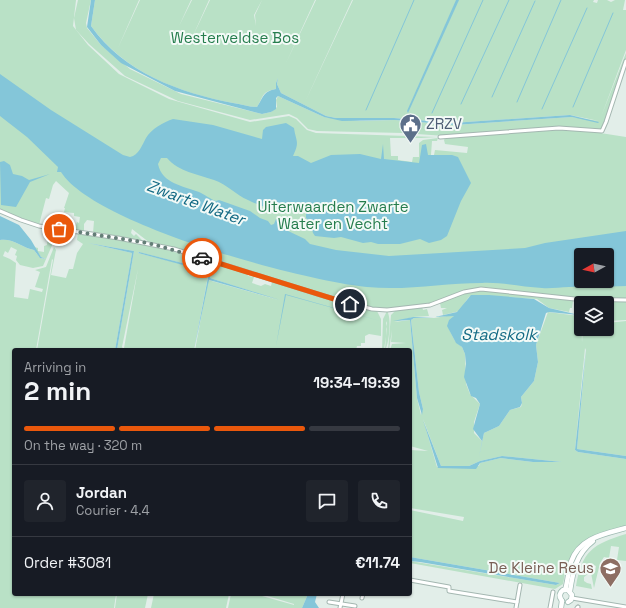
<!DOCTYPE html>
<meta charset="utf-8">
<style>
:root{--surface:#171b24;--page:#20242c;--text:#f1f3f6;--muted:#9ea1a6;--line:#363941;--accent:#ea580c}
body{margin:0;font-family:"Space Grotesk",sans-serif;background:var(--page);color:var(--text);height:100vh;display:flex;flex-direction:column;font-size:15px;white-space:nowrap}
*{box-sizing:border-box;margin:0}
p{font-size:13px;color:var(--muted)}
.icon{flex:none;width:22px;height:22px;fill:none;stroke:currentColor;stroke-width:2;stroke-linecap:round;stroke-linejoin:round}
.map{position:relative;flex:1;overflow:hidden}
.side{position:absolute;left:12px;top:348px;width:400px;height:248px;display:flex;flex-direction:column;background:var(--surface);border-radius:4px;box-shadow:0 1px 3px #0004}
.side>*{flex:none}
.needle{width:26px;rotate:262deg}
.fabs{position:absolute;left:574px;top:248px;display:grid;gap:8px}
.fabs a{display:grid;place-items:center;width:40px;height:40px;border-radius:4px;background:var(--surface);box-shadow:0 1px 3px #0004;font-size:20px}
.pin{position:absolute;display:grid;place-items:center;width:34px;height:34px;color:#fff;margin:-17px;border:2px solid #fff;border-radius:50%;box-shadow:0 1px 4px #0007}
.courier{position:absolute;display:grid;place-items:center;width:40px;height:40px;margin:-20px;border:3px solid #ea580c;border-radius:50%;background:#fff;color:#222;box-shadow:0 1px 5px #0007}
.overview em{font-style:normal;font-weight:700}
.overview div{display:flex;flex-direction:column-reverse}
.overview{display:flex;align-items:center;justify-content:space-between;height:68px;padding:0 12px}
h1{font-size:26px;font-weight:700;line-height:30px}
.bar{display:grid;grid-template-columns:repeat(4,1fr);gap:6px 4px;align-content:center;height:48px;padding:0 12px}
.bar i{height:5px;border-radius:3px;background:var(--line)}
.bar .selected{background:var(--accent)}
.bar p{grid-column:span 4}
.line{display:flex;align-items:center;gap:10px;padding:0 12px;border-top:1px solid var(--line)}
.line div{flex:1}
.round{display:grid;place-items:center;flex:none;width:42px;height:42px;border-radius:4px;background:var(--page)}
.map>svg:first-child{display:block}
</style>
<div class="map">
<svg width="626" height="608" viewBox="0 0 626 608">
<rect width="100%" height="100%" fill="#e2eee9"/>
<g fill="#b9e1c6" fill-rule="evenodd">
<path d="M0,0h76l-3,26 15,19 31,29 50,25 81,23 39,-6 7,3 11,11 9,3 121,4 -16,1h-31l1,18h7v4l14,2 1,-5h6v-14l4,-3 15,-2 -1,3h-5l-1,14h3l1,-5 32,3 1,-6 -23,-3 -1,-4 2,-3 113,-8 35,3 32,5v162l-54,-1 -89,-11 -20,4 -32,13 -43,4h-14l-30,-7 -194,-58 -18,-14 -1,4 3,3 2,-2 7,7 -50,-8 1,-12 -7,-1 -3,4v7l-13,-2v-4h5l1,-3 2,1 1,-6 -6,-1v-3l-10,-1 1,-4h-1l5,-15 -13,-12 -3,4 -4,14 -3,-1 -7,27 -39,-15zM581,255h26v26h-26z"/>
<path d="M78,0h13l-5,23 1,5 14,17 29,24 51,25 81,20 9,-2 6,-5 -1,-7 2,-4 46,21 36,4 35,-1 59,5 118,-8 27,4 -29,-6 -118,8 -58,-5h-58l-10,-2 -45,-23 -4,-9 1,-6 -2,5v6c-15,3 -12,7 -19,18 -8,0 -16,-3 -24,-4 -54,-10 -109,-31 -142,-77l4,-26h44l-21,48 22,-48h51l-12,26 13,-26h17l-17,38 18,-38h16l-23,48 23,-48h36l-8,15 2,11 -1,-11 7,-15h53l-29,63 30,-63h36l-47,102 48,-102h241l-1,2 4,1 1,-3h9l4,2 4,-2h10l-2,10h3v40l-25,67 25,-64v5l-22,69 -3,3 -31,-2 -125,8 -42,-3 -86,-2 -9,-2 -11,-11 -8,-4 -39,6 -72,-19 -53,-25 -36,-32 -13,-14 -2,-12z"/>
<path d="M45,228l11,2 1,4 -14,32 -10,2 -13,-3 -4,-5 1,-4 -2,-1 2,-5 -6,-3 -3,6 -3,-2 -2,5 7,3 6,4 -2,34 14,2 2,-10 12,3 1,-3 -8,-2 5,-15 -5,-2 11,-3 8,-20 2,3 -5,25 15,3 3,-9h4l4,-16 6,-9 -6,-4 1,-7 72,12 97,28 1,3 6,1 -2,6 9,3 4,-2 6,2 1,-4 83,24 22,5 4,8v17l-12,-2 -4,2v7h-4v3h-4l-1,4h-161l13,-70 71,20 -69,-22v-8l-72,-18v1l71,18 -15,79h-63l-7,-2 14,-79 -16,78 2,3h-7l17,-99 -46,-8 44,10 -17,97h-78l16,-90 -1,-1 -16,91h-22v244h102l-2,14h-114v-368c13,-2 23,8 34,10 4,5 5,9 12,9l-5,-2 -7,-10 4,1v3l6,1v-6l3,-1 1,-12 -4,1z"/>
<path d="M482,290l91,10 -1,8h-2l-1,4 -20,-4 -12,-9 -63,-4c-8,1 -9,10 -14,16l-17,4 -1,-5 5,-2h-6l-1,-5 25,-10z"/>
<polygon points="599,301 626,301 626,320 607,321 609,307 607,307 607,303 599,303"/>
<path d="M422,307l1,3 4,-1 2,7 -16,1 -19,5 16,-2 7,78 4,17 2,-6 -4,-17 -8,-72 3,-2h20l19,-3 1,1 -5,13 6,12 7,6 3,7 1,30 4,10 10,10 -6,18v11l8,8 -3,16 5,-24 15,-7 11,-16 11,-3 1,-4 -1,-6 13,-16 4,-19 -2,-17 12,-33 31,4 2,-2 1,28 1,-13h24v-6l19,-2v135l-49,-7 9,-99 -1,-2 -10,102 3,2 48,7v67l-44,18 -16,24 -3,16 -8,5 -145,-26v-2l146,24 4,-2 -150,-26v-47l53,11 1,-4 -54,-9v-58l18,1 -18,-5v-96h-20l2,-6 14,-1 -15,-1 1,-12 -3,20h-1l3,-35 5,-5zM423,419l18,47h28l11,-5 22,-5 60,6h-29l-32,-4 -21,5 -1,3 -42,1z"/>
<path d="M387,311c5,7 2,34 -2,39l2,-29 -1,2 1,6 -3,21h-2l1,-31z"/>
<path d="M626,534v27l-9,-1 2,-13 -8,-1 -2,12 -5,-1 -4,6 -6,25 -3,-15 4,-1 1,-6 -5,-2 -3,4v6l-5,2 5,-2 -4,3v4l3,2 4,1 1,5 -16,-3c6,-35 17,-42 50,-52z"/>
<polygon points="117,594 148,594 145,608 115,608"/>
<polygon points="154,594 229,594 226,608 151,608"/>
<polygon points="231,594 255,594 294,605 294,604 261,594 308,594 302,608 228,608"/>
</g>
<g fill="#84c6d9" fill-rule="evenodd">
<path d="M91,0h4l-4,26c32,46 89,67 142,77 8,1 16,4 24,4 6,-9 6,-16 19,-18v-6l2,-5 -1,6 4,9 45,23 10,2h58l58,5 118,-8 29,7 -1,1 -26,-6 -118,8 -59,-5 -53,1 -18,-4 -46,-21 -2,2v11l-5,3 -9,2 -87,-23 -54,-28 -20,-18 -14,-18z"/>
<polygon points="456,0 459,0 408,113 407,111"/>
<path d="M0,74l51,36 72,45 7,2c9,-2 12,-12 16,-19 5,-9 18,-16 27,-19l40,6 49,14 1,-9 3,-3 20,-4 8,5c2,14 6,13 -1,28h5l13,7 20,-8 29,-1 21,5 2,-15 1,15 35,4 3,-18 4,-1 2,11h24l6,2 13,26 -10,18 -14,35 -6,4 -12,3 -9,-4 -20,5h-22l-7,-2 -8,1 -22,-6 -7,1 -19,-2 -2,-3 -3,-11 -4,-4v-13c-11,-3 -18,8 -29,7 -9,-4 -19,-7 -29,-12 -12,-5 -20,-15 -34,-20 -17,-6 -35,-8 -47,-22h-6l-3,6c4,20 26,22 41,28 7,3 11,7 17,9l3,-1 31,11 10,7 8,3 3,4 3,-1 2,-5h2l8,11 19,9 5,5 26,6 53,6 136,-8 20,-5 81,-12v55c-19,1 -38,0 -57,1 -9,0 -19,2 -27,1 -20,-1 -40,-6 -60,-5 -38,0 -76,8 -115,4 -63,-6 -273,-62 -306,-115h-4l1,-5 -31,-30 -27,-21zM581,255h26v26h-26z"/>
<polygon points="4,161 10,165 13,174 22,176 29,180 50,174 30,182 16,207 1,205 0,162"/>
<path d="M0,216l19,9 12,15 10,17 5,2 -6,-1 -6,-8c-11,-2 -21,-12 -34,-10z"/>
<polygon points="88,243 134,251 117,350 115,350 132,253"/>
<polygon points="139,252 210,270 210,278 280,300 209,280 194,350 209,272 138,253"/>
<polygon points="285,294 380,321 286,295 276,346"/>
<polygon points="471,295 489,295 534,299 549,308 579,315 549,312 546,313 536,345 538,362 534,381 521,397 522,403 520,407 510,410 499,426 484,433 479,457 482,441 473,429 480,404 476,398 471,396 464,377 466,364 465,354 462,347 456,343 447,326 449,320 454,316 414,318 411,320 419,392 423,409 422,415 417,398 410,320 393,321 413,317 435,317 457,312"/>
<polygon points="586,348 577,449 626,456 626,459 578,452 575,450"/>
<polygon points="423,420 441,466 469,466 480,461 502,456 562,462 533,462 501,458 480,463 476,469 438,468"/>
<polygon points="410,557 560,583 556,585 420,562 410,561"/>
<polygon points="308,594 317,594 315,602 319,608 302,608"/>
</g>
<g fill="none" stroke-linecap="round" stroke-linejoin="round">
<g stroke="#84c6d9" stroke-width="1">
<polyline points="492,97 535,1"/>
<polyline points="517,102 561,0"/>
<polyline points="461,104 509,0"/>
<polyline points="573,107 613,13"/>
<polyline points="542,109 587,8"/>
<polyline points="366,110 414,0"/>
<polyline points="432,113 483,0"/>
</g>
<defs>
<g id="street">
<polyline points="440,137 559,128 602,131 606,122 626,61"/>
<polyline points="0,211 21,220 39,226 118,238 174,249 324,296 372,309 387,310 430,305 464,292 481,289 575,299 626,300"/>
<polyline points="410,580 449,587 449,591 517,602"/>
<polyline points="362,598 363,594"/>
<polyline points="572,598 626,607"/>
<polyline points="329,602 355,606"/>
<polyline points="340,608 343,594"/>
<polyline points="516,608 520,585"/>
<polyline points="550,608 553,592"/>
<polyline points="577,608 578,607"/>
</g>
<g id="secondary">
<path d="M565,590c3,-9 3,-19 6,-28 8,-24 33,-28 55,-34"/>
<path d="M570,591c3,-20 6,-37 23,-50"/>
<path d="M562,601c-3,-4 -3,-8 1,-11h5l4,5 -1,5 -3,2"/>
<polyline points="561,608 562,601"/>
</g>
</defs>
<use href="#street" stroke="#a4b7b1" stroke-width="5"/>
<use href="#secondary" stroke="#9fbbb3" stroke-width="6"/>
<use href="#street" stroke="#fff" stroke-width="3"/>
<use href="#secondary" stroke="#fff" stroke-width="4.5"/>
</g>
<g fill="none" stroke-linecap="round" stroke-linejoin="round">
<polyline stroke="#647e77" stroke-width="4" stroke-dasharray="0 7.2" points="59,229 148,243 202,258"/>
<polyline stroke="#ea580c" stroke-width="5" points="202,258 350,304"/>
</g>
<defs>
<symbol id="civic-pin" viewBox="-11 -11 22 30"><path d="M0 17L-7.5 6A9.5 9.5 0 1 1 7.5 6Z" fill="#5c6f8a" stroke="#f3faf7"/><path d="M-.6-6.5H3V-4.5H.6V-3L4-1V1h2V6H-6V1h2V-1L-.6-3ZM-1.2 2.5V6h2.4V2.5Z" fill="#fff"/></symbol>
<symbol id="school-pin" viewBox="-11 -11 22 30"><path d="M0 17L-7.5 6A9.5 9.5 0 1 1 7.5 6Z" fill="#8d6e63" stroke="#f3faf7"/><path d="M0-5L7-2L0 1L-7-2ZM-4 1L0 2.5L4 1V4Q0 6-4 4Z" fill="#fff"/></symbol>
</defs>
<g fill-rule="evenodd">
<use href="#civic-pin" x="398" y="112" width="25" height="34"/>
<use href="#school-pin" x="598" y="556" width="25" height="34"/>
</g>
<g text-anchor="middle" stroke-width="4" stroke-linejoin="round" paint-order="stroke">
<g font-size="15" fill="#257d4d" stroke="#f3faf7">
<text x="235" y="43">Westerveldse Bos</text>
<text x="333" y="212">Uiterwaarden Zwarte<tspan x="333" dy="17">Water en Vecht</tspan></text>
</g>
<g font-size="15" fill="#4e5e75" stroke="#f3faf7" text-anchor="start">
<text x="426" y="129">ZRZV</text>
</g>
<g font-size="15" fill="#785e54" stroke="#f3faf7" text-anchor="end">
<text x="594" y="573">De Kleine Reus</text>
</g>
<g font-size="16" font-style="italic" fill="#136a84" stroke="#f3faf7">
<text transform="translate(196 202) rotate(20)" y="6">Zwarte Water</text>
<text x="499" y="340">Stadskolk</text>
</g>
</g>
</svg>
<div class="fabs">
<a><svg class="needle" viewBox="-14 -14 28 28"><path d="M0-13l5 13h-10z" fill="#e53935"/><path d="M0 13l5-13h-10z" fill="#9ea1a6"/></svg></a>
<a><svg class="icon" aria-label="layers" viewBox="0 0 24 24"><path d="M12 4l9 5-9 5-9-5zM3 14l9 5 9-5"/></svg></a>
</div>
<div class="pin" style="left:59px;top:229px;background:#ea580c"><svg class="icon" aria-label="bag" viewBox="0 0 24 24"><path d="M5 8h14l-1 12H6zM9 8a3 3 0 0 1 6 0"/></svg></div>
<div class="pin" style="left:350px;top:304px;background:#1f2937"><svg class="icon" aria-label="home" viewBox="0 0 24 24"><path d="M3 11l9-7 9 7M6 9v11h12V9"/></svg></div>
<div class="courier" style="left:202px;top:258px"><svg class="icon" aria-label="car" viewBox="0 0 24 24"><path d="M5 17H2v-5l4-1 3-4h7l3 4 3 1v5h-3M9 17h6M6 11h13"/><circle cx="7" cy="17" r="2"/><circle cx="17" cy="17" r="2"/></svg></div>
<section class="side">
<div class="overview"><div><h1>2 min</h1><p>Arriving in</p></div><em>19:34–19:39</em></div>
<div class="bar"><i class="selected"></i><i class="selected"></i><i class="selected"></i><i></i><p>On the way · 320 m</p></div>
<div class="line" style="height:72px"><a class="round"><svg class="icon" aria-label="person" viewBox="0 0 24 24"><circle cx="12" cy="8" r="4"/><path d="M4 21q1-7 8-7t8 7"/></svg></a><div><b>Jordan</b><p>Courier · 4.4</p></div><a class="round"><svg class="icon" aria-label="chat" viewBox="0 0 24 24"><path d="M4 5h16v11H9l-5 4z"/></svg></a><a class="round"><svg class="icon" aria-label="phone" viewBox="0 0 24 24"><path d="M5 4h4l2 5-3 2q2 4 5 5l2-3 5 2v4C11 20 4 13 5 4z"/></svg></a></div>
<div class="line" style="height:52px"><div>Order #3081</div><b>€11.74</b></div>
</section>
</div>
